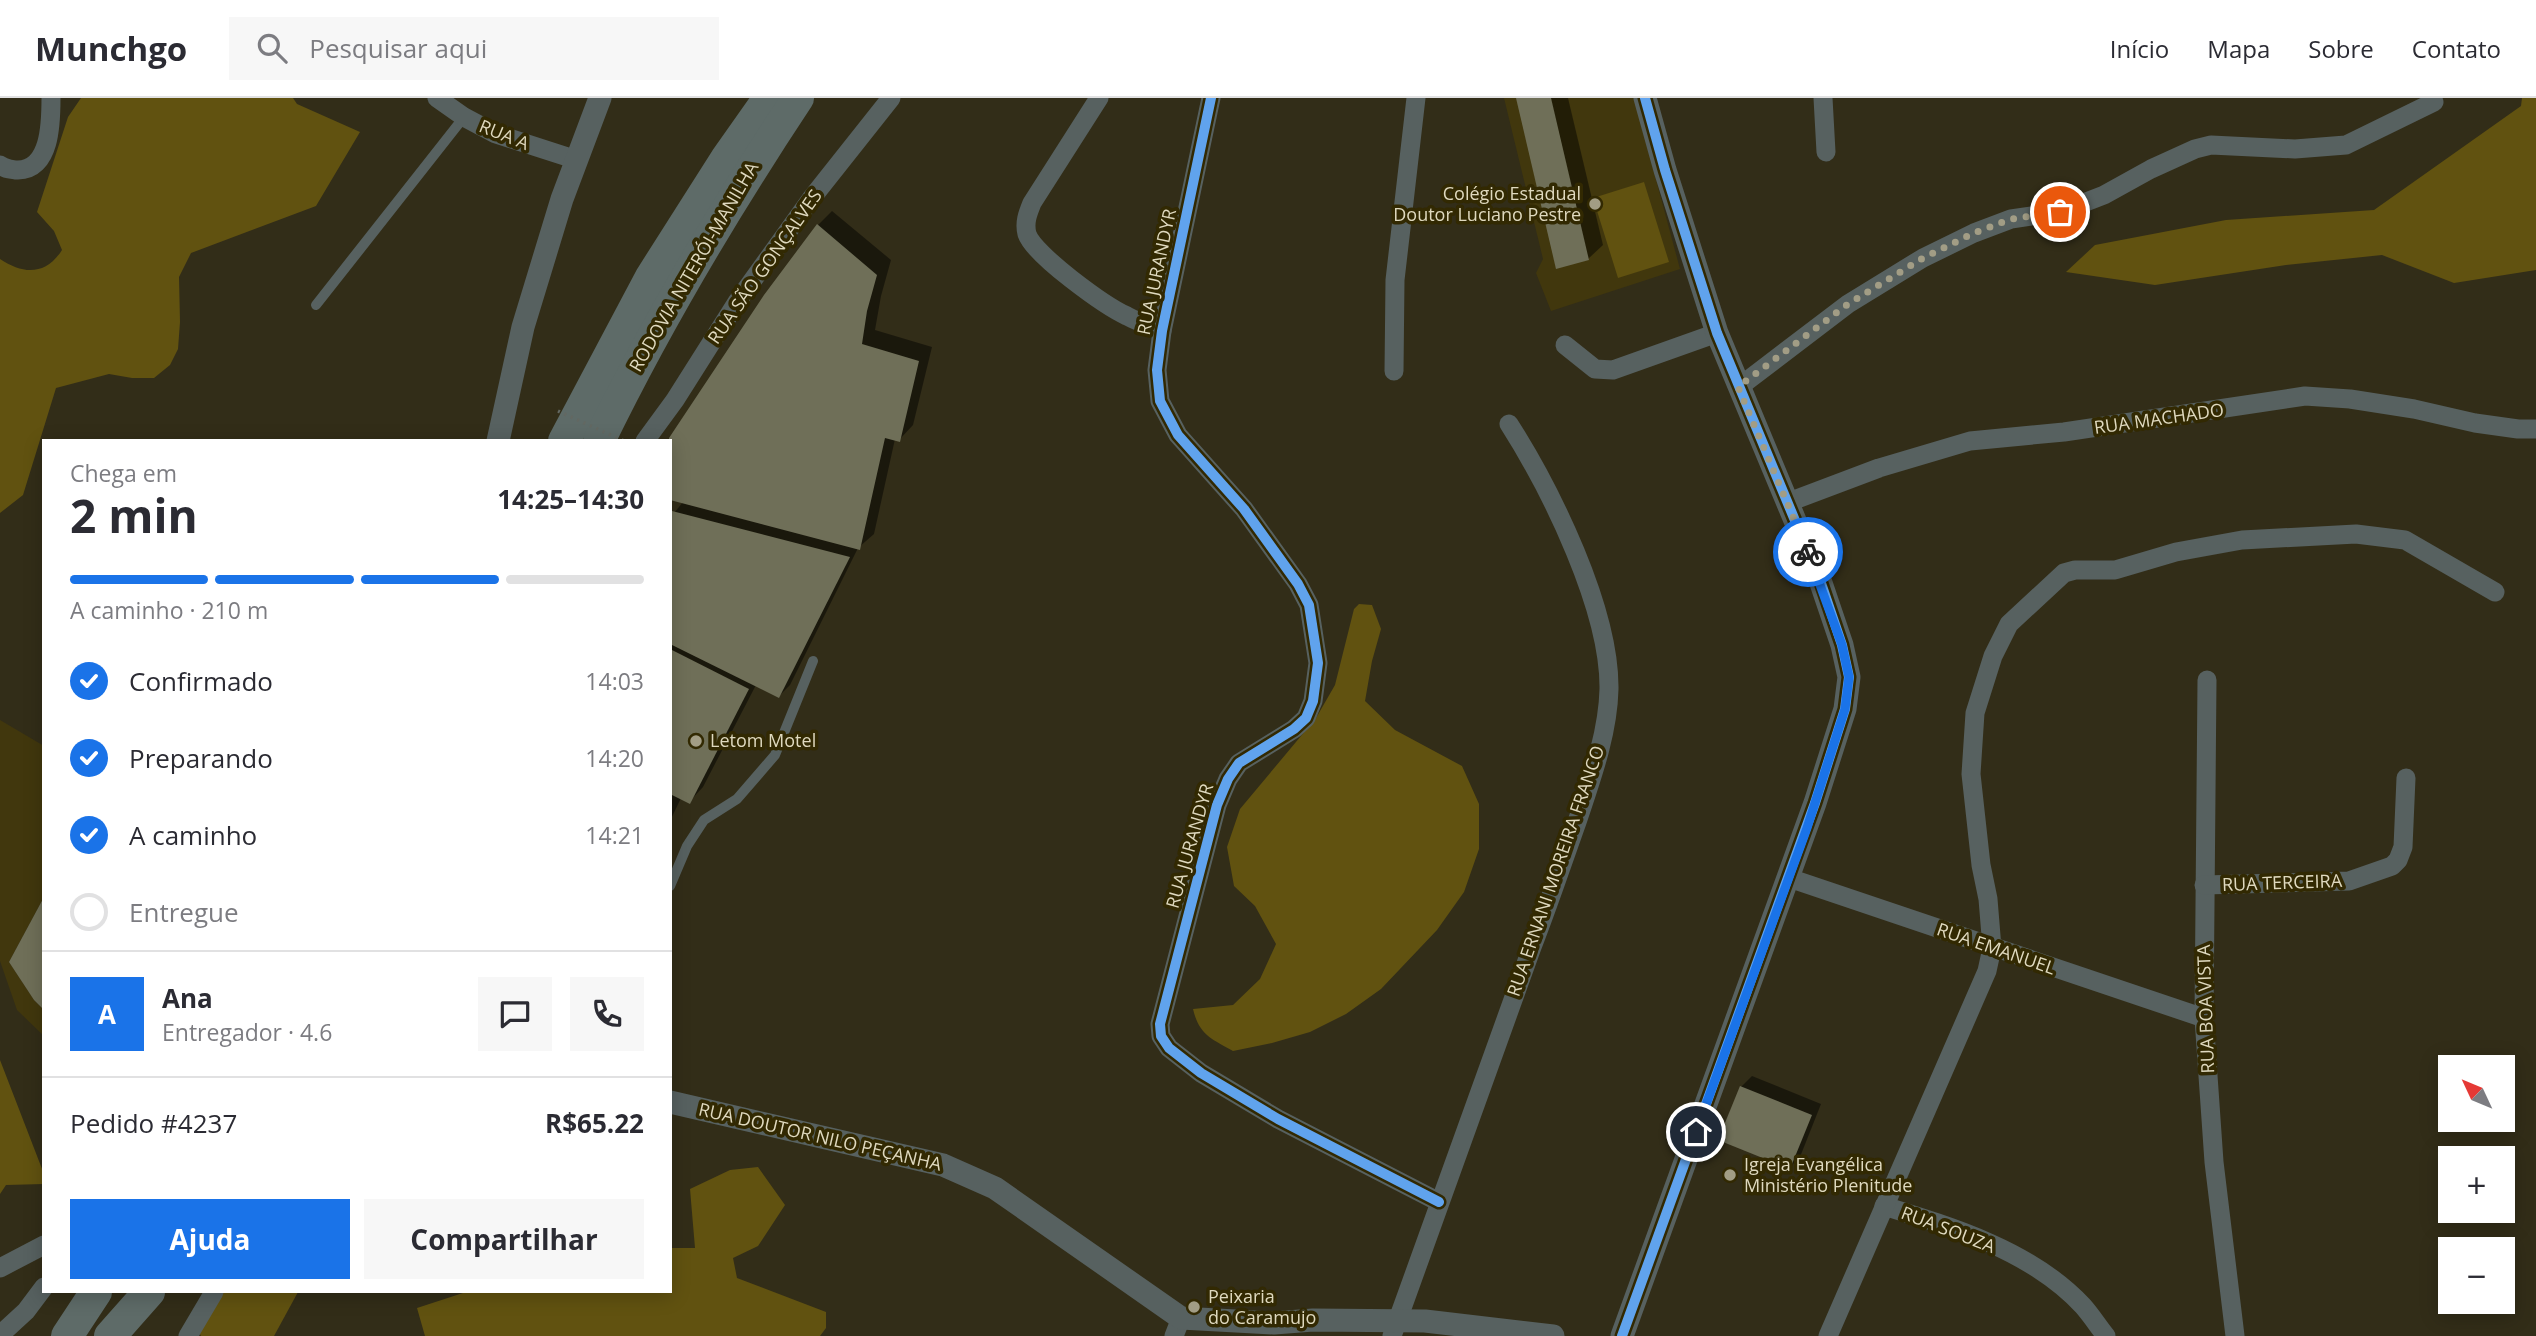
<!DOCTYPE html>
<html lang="pt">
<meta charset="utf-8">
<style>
:root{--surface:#fff;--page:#f7f7f7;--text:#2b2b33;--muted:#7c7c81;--line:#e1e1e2;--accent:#1a73e8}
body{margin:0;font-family:"Open Sans",sans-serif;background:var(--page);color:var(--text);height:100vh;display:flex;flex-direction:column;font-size:26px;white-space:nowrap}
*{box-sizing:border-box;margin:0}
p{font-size:23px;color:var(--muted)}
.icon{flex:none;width:38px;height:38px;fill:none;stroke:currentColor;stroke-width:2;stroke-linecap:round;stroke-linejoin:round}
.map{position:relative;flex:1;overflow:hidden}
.sheet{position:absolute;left:42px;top:341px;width:630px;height:854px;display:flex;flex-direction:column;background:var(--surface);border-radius:0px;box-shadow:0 4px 18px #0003}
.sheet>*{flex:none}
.needle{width:46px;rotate:314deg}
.tools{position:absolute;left:2438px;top:957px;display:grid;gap:14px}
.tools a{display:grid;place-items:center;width:77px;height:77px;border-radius:0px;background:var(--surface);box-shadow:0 4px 18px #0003;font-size:35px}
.pin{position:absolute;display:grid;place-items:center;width:60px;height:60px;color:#fff;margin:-30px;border:4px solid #fff;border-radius:50%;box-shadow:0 2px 7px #0007}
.courier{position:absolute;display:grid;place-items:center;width:70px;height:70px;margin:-35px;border:5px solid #1a73e8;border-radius:50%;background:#fff;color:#222;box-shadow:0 2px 9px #0007}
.summary em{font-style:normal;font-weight:700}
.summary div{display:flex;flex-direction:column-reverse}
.summary{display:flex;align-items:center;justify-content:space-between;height:119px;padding:0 28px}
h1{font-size:46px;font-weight:700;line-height:52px}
.bar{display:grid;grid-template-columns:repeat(4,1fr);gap:10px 7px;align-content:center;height:84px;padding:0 28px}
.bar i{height:9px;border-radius:5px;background:var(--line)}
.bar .selected{background:var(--accent)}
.bar p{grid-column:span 4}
.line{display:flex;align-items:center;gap:18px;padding:0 28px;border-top:2px solid var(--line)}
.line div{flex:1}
.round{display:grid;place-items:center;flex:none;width:74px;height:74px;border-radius:0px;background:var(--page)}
ol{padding:0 28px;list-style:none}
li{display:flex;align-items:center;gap:21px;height:77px}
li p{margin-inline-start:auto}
li .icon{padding:7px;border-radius:50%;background:var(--accent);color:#fff;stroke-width:4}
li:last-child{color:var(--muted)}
li i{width:38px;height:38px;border:4px solid var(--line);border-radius:50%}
.action{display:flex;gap:14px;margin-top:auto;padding:14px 28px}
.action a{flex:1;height:80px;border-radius:0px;background:var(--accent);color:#fff;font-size:28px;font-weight:700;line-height:80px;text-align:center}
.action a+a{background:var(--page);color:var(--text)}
header{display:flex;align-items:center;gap:42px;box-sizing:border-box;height:98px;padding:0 35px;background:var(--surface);border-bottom:2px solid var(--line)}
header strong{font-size:33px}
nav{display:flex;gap:38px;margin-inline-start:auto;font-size:24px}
.search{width:490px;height:63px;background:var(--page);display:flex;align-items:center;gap:18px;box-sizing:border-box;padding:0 24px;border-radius:0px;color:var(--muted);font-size:26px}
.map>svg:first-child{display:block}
</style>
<header>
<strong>Munchgo</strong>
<div class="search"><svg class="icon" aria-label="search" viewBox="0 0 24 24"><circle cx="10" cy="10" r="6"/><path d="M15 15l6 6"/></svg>Pesquisar aqui</div>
<nav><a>Início</a><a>Mapa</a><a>Sobre</a><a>Contato</a></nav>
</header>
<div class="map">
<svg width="2536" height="1238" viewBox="0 0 2536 1238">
<rect width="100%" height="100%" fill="#322d18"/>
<g fill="#41370d">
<polygon points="1504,0 1634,0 1680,171 1551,213 1536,175 1543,161"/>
<polygon points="0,622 44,648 44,799 9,864 34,902 44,912 44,938 17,912 0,863"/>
</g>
<g fill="#615210">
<path d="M81,0h212l4,6 63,28 -44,74 -125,47 -12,24 1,45 -2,27 -8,16 -16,13h-22l-23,-4 -53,14 -33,107 -23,18v-254c24,16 46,16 62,-9l-8,-19 -17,-19 31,-95z"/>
<polygon points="2522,0 2536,0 2536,172 2454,185 2382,157 2286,167 2155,187 2066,174 2095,147 2226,122 2374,112 2521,8"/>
<polygon points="1644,84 1669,164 1618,180 1593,100"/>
<path d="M1359,506l13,1 9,24 -9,32 -7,40 30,29 67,36 17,38v45l-15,43 -27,38 -56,59 -35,25 -36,18 -38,11 -39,8c-21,-12 -34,-16 -40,-42l40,-4 27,-26 16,-35 -21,-38 -21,-20 -7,-39 13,-38 76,-91 19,-33 19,-76z"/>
<polygon points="0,962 44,1076 44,1086 6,1087 0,1096"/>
<polygon points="758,1069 785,1107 758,1148 733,1160 737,1180 826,1214 826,1230 820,1238 425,1238 417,1210 466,1194 670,1194 670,1150 695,1150 690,1091 730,1072"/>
<polygon points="222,1194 298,1194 274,1238 201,1238 199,1235"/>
</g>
<g fill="#0007">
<polygon points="1517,0 1568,0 1603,147 1588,161"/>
<polygon points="832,113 891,162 881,198 875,232 932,249 913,327 899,342 895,341 874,436 858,450 790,587 779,598 756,587 703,689 689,704 681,700 670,723 670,420 683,404 818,127"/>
<polygon points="1752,978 1821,1006 1800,1059 1790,1069 1741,989"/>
</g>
<g fill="#6f6f58">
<polygon points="1516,0 1551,0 1589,162 1556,171"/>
<polygon points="817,126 877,177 867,213 862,246 919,263 900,344 885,340 860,452 670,402 669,340 764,197"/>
<polygon points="672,413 850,459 779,600 670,546"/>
<polygon points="670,551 749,591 690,706 670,696"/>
<polygon points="44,799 44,912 34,902 9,864"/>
<polygon points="1740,988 1812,1017 1790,1071 1718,1042"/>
</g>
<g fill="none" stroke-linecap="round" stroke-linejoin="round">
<g stroke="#576160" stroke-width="10">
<polyline points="316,207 464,19"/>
<polyline points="670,788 687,748 704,722 737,701 775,657 813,563"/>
</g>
<g stroke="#576160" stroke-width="19">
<polyline points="437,0 464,19 496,36 577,62"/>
<path d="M1099,0l-67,105c-4,10 -8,19 -5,31 7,21 78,72 100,82 11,6 23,10 35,15"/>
<polyline points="1211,0 1162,233 1157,272 1160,303 1178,337 1244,411 1298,486 1309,507 1318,565 1313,603 1306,620 1294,631 1239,665 1228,681 1217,707 1160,926 1161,938 1169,950 1201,975 1278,1021 1439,1104"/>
<polyline points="1823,0 1826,54"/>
<path d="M0,67c5,4 9,4 16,5 35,2 35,-49 35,-72"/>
<polyline points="1565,247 1595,271 1613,272 1717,235"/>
<polyline points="1394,273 1395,182 1416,0"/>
<polyline points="1739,289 1848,206 1923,160 1974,135 2011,121 2060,114 2104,97 2151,71 2195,51 2211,47 2295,51 2346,47 2434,4"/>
<polyline points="645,343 675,302 737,204 811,101 891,0"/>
<polyline points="1789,404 1879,370 1970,343 2064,334 2305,298 2350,301 2414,311 2475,325 2518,331 2536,331"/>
<polyline points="2207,582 2204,920 2214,1064 2235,1238"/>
<polyline points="1789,780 2204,920"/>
<polyline points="2204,787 2349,783 2392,768 2398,762 2403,749 2406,680"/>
<path d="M1884,1108c69,21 148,45 199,100 8,9 15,20 23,30"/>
<polyline points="0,1170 44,1147"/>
<polyline points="0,1237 26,1213 44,1189"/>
<polyline points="188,1238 214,1194"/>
<polyline points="1174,1238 1181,1220"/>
<path d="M1392,1238c47,-129 93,-259 140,-389 16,-41 30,-83 45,-125 14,-42 31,-88 32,-133 1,-80 -58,-199 -100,-265"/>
<polyline points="1828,1238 1987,873 1992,850 1988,801 1981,767 1971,676 1975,615 1993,558 2009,526 2064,475 2075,472 2115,472 2176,454 2242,442 2356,436 2405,442 2495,494"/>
</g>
<g stroke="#576160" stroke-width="23">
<polyline points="498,343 523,229 562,101 600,0"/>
<polyline points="670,1004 943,1067 995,1090 1181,1220 1274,1225 1313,1222 1425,1223 1553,1238"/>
<polyline points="1622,1238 1815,705 1845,611 1849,579 1842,547 1821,485 1717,235 1665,72 1645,0"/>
</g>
<g stroke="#5e6b68" stroke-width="32">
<polyline points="564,343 651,179 726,61 769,0"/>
<path d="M599,343c58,-119 126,-233 199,-343"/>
<polyline points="67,1238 96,1194"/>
<polyline points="110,1238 149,1194"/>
</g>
<polyline stroke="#636862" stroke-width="3.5" stroke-dasharray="2 5" stroke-linecap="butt" points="558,313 624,343"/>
<defs>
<g id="cycleway">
<polyline points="1211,0 1162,233 1157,272 1160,303 1178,337 1244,411 1298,486 1309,507 1318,565 1313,603 1306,620 1294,631 1239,665 1228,681 1217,707 1160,926 1161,938 1169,950 1201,975 1278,1021 1439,1104"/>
<polyline points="1622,1238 1815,705 1845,611 1849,579 1842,547 1821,485 1717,235 1665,72 1645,0"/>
</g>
</defs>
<use href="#cycleway" stroke="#322902" stroke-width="15"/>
<use href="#cycleway" stroke="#60a3ed" stroke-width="10"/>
</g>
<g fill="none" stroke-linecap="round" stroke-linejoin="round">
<polyline stroke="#a29d85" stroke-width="7" stroke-dasharray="0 12.6" points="1808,454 1738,289 1848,206 1923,160 1974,135 2011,121 2060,114"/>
<polyline stroke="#1a73e8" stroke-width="9" points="1696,1034 1807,730 1845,611 1849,579 1842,547 1808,454"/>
</g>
<g fill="#a29d85" stroke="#322902" stroke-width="2.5">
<circle cx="1595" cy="106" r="7"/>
<circle cx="696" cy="643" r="7"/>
<circle cx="1730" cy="1077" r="7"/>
<circle cx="1194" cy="1209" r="7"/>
</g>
<g text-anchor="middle" stroke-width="7" stroke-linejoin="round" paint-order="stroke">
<g font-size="18" fill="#dfd9bf" stroke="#322902">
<text transform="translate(504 37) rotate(22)" y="6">RUA A</text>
<text transform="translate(694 169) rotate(-60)" y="6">RODOVIA NITERÓI-MANILHA</text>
<text transform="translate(765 169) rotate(-55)" y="6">RUA SÃO GONÇALVES</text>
<text transform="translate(1157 174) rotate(-78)" y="6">RUA JURANDYR</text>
<text transform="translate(2159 321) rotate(-8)" y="6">RUA MACHADO</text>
<text transform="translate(1190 748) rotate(-74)" y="6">RUA JURANDYR</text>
<text transform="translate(1556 773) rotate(-71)" y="6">RUA ERNANI MOREIRA FRANCO</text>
<text transform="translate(2282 785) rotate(-2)" y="6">RUA TERCEIRA</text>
<text transform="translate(1996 851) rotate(19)" y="6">RUA EMANUEL</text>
<text transform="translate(2206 911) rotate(-92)" y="6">RUA BOA VISTA</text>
<text transform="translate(820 1039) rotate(13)" y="6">RUA DOUTOR NILO PEÇANHA</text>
<text transform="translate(1948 1132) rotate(21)" y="6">RUA SOUZA</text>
</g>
<g font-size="18" fill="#dfd9bf" stroke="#322902" text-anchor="start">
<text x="1581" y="102" text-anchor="end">Colégio Estadual<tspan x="1581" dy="21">Doutor Luciano Pestre</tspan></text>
<text x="710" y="649">Letom Motel</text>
<text x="1744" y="1073">Igreja Evangélica<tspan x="1744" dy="21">Ministério Plenitude</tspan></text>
<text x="1208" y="1205">Peixaria<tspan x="1208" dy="21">do Caramujo</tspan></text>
</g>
</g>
</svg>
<div class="tools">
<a><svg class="needle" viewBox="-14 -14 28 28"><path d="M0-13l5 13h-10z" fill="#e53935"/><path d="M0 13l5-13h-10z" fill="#7c7c81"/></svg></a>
<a>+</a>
<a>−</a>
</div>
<div class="pin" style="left:2060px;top:114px;background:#ea580c"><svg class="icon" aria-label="bag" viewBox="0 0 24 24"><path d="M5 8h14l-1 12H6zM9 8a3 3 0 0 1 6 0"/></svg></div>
<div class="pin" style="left:1696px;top:1034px;background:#1f2937"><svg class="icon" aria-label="home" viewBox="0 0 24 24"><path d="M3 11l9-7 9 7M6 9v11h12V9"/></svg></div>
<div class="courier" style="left:1808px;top:454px"><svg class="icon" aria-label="bike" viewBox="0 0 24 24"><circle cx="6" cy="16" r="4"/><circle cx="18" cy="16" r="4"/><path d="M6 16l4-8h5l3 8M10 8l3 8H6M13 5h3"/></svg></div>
<section class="sheet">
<div class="summary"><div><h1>2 min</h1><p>Chega em</p></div><em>14:25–14:30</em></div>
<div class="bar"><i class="selected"></i><i class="selected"></i><i class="selected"></i><i></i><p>A caminho · 210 m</p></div>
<ol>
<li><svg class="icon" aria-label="check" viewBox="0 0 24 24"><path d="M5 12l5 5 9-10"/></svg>Confirmado<p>14:03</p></li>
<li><svg class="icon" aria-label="check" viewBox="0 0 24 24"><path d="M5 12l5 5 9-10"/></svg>Preparando<p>14:20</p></li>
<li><svg class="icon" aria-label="check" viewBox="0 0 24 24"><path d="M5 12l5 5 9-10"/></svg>A caminho<p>14:21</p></li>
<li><i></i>Entregue</li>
</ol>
<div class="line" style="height:126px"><b class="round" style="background:var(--accent);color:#fff">A</b><div><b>Ana</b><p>Entregador · 4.6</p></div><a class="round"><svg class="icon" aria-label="chat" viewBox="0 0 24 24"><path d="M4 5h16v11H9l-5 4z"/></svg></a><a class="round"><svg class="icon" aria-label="phone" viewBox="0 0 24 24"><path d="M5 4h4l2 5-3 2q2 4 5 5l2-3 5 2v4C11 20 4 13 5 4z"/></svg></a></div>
<div class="line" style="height:91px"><div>Pedido #4237</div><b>R$65.22</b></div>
<div class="action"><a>Ajuda</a><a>Compartilhar</a></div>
</section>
</div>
